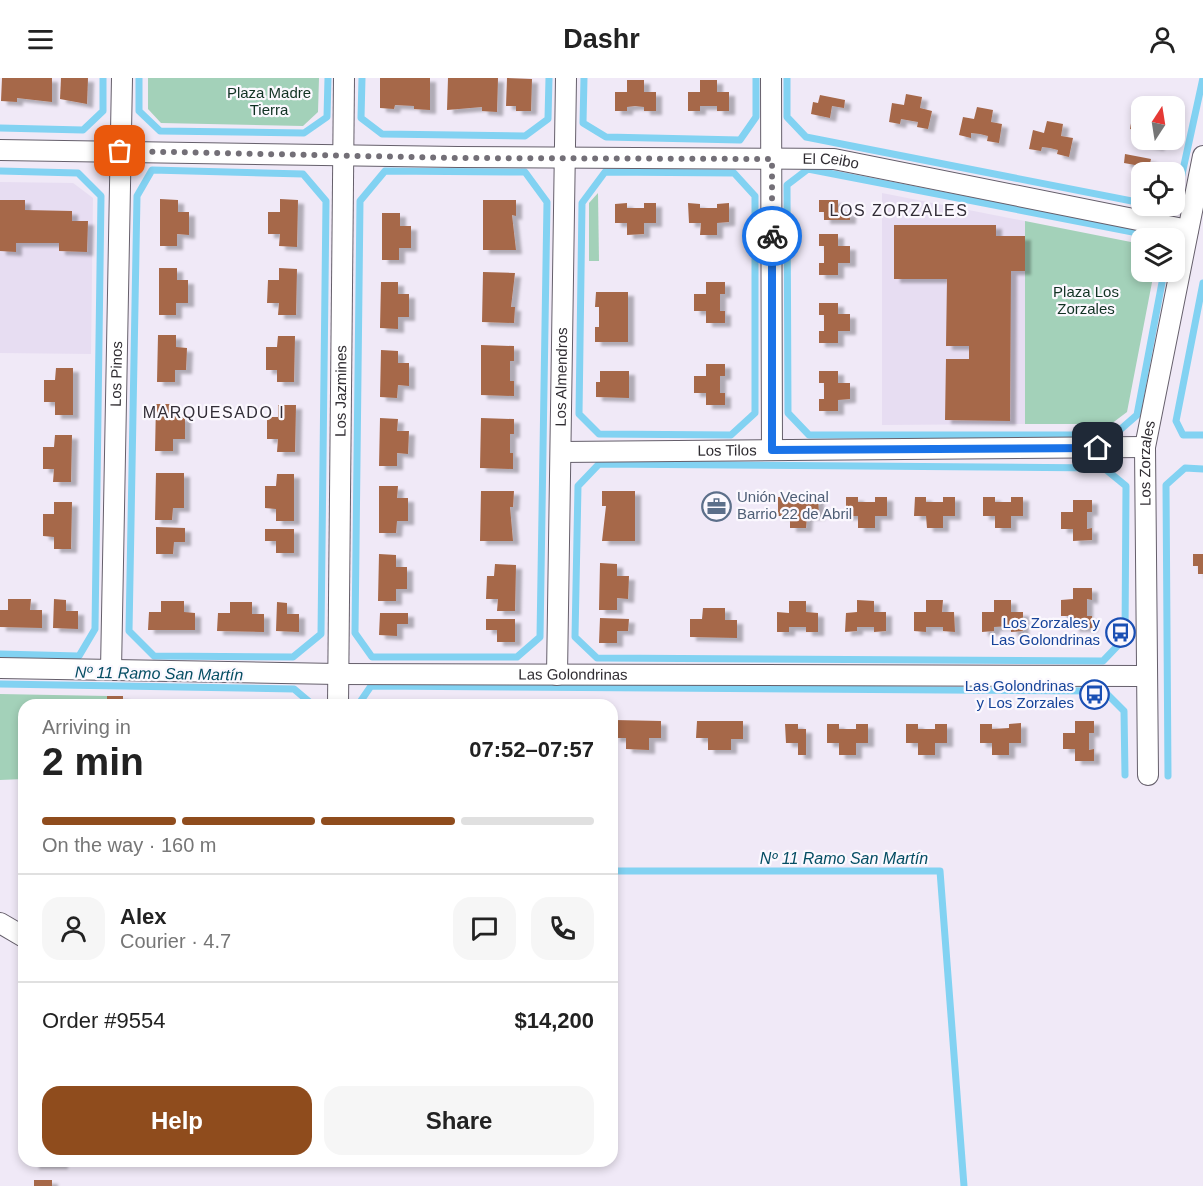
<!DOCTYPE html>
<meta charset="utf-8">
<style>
:root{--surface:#fff;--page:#f6f6f6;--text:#222;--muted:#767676;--line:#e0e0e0;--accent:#8f4c1d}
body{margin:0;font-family:Arial,sans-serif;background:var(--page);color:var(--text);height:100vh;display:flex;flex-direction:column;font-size:22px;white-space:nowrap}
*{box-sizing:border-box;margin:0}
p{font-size:20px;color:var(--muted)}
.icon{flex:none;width:33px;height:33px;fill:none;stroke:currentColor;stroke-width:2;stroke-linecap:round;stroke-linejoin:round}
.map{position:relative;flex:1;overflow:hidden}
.sheet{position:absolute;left:18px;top:621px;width:600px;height:468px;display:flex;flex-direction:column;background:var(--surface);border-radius:18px;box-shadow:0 3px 9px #0003}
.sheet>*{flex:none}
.needle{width:39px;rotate:12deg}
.buttons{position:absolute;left:1131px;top:18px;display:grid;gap:12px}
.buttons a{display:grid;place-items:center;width:54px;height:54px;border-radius:12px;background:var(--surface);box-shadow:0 3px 9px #0003;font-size:30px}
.pin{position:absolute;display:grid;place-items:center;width:51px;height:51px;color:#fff;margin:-26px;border-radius:12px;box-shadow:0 3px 9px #0006}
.courier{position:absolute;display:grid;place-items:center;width:60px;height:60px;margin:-30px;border:4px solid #1a73e8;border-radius:50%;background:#fff;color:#222;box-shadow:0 2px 8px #0007}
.head em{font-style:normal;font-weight:700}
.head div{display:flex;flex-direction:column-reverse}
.head{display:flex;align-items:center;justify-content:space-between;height:102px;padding:0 24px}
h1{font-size:39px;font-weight:700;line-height:45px}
.bar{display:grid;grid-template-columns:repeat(4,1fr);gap:9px 6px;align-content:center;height:72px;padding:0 24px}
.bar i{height:8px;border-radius:4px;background:var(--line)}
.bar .selected{background:var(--accent)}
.bar p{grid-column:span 4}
.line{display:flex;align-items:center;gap:15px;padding:0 24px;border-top:2px solid var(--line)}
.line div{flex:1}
.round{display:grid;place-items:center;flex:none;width:63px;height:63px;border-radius:18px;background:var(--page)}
.cta{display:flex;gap:12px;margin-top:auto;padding:12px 24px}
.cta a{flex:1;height:69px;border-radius:18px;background:var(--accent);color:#fff;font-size:24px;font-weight:700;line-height:69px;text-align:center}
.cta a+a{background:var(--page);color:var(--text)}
header{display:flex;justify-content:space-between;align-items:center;height:78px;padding:0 24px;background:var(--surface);font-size:27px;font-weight:700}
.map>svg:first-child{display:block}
</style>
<header><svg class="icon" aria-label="menu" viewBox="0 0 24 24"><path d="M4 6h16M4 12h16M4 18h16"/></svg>Dashr<svg class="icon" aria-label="person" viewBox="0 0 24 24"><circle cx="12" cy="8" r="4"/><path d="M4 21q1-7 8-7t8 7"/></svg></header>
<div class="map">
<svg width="1203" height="1108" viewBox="0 0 1203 1108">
<defs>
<filter id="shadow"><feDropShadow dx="6" dy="4" stdDeviation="1.5" flood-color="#0004"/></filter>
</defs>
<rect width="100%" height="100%" fill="#f0e9f7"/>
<g fill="#e7ddf2">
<polygon points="0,104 73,105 93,120 91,276 0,275"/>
<polygon points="882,115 1025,143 1025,346 882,347"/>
</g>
<g fill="#a3d1b9">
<polygon points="148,0 319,0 318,34 303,48 161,45 148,31"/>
<polygon points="598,115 599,183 589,183 589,125"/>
<polygon points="1025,143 1141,166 1142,194 1154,194 1127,334 1111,346 1025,346"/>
<polygon points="0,616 107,618 107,627 24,627 24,701 0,702"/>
</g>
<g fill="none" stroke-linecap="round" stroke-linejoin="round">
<g stroke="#82d2f2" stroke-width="7">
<polyline points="139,0 139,33 160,53 304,55 327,39 328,0"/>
<polyline points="362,0 361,40 382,56 525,58 548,41 549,0"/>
<polyline points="584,0 583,45 606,59 740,62 756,39 756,0"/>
<polyline points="787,0 787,39 806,59 1142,125"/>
<polyline points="0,50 83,52 103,33 103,0"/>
<polygon points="152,92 303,96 326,123 321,556 293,579 154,578 129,553 137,118"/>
<polyline points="0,93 78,95 101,118 95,551 79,578 0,576"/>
<polygon points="385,93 525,94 547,124 540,559 517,579 372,579 355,555 360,123"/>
<polygon points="605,94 734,95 755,118 755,335 731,357 599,356 579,336 582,125"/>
<polyline points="1174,114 1179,110 1203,0"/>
<polyline points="1152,128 1154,128"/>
<polyline points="1150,160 1148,157 808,91 787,107 788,335 809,357 1114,357 1137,337 1164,194"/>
<polyline points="1203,205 1176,343 1183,357 1203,357"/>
<polygon points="599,386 1104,390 1126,408 1125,560 1103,583 597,580 575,559 578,408"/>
<polyline points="0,606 294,611 313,627"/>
<polyline points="358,627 371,608 1104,613 1124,633 1125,697"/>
<polyline points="1168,698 1166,407 1185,390 1203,391"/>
<polyline points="612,793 940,793 964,1108"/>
</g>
</g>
<g fill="#a66849" filter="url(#shadow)">
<polygon points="2,0 52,0 52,24 17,20 17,24 1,23"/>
<polygon points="61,0 88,0 87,26 60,21"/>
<polygon points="380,0 430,0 430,32 414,31 414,28 395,27 394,31 380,30"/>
<polygon points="448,0 498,0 497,34 482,33 482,29 447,32"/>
<polygon points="507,0 532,1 531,33 516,33 516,28 506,28"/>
<polygon points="627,2 644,2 644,14 656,14 656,33 644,33 644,29 635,28 627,29 627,33 615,33 615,14 627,14"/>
<polygon points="700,2 717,2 717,14 729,14 729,33 717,33 717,28 700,28 700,33 688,33 688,14 700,14"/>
<polygon points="906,16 922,19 920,30 932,33 928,51 917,49 918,44 901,41 900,46 889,44 892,25 904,27"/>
<polygon points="820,17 845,22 844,30 832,28 830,40 811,36 813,24 818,25"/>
<polygon points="977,29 993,32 991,44 1002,46 999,65 987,63 988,58 980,56 971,55 971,60 959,57 963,39 974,41"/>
<polygon points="1133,34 1142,36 1142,53 1130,51"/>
<polygon points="1047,43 1063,46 1061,58 1073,60 1069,79 1057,76 1058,72 1050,70 1042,69 1041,73 1029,71 1033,52 1044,55"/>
<polygon points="1140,62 1160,62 1158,69 1139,65"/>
<polygon points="1125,76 1151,81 1149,90 1154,90 1153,94 1142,94 1142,100 1133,99 1135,87 1124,85"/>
<polygon points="160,121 178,122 178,134 189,134 189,157 177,156 177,168 160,168"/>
<polygon points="280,121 298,122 297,169 279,168 280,156 268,156 268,134 280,134"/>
<polygon points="0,122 25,122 25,132 72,133 72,143 88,143 87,174 59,173 59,165 16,165 16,174 0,173"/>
<polygon points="483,122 516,122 516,138 512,137 516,172 483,172"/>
<polygon points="819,122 838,122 838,134 850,134 850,142 824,142 824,134 819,134"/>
<polygon points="627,125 627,130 644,130 644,125 656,125 656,145 644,145 644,156 627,157 627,145 615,145 615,126"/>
<polygon points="688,125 700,126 700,130 717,130 717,126 729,125 729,144 717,145 717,157 700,157 701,145 689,145"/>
<polygon points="382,135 400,135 400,148 411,148 411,170 399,170 399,182 382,182"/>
<polygon points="894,147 996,147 996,158 1025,158 1025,193 1011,193 1010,343 945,342 946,281 969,281 969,268 946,268 947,201 894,201"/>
<polygon points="819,156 838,156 838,168 850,168 850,185 838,185 838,197 819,197 819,185 824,185 824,168 819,168"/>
<polygon points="159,190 177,190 177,202 188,202 188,225 176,225 176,237 159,237"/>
<polygon points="279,190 297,191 296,237 278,237 279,225 267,225 268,202 279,202"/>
<polygon points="483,194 515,195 511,229 515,229 514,245 482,244"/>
<polygon points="381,204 398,204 398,216 409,216 409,239 398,239 398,251 380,250"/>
<polygon points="706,204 725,204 725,216 720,216 720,233 725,233 725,245 706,245 706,233 694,233 694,216 706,216"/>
<polygon points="596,214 628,214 628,264 595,264 595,249 599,249 599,229 595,229"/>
<polygon points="819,225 838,225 838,236 850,236 850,253 838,253 838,265 819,265 819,253 824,253 824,237 819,237"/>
<polygon points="158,257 176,257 176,269 187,270 186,292 175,292 175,304 157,304"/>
<polygon points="278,258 295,258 294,304 277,304 277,292 266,292 266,269 277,269"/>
<polygon points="481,267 514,268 514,283 510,283 510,303 514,303 514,318 481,317"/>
<polygon points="381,272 398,273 398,285 409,285 409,308 398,307 397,320 380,319"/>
<polygon points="706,286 725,286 725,298 720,298 720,315 725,315 725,327 706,327 706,315 694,315 694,298 706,298"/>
<polygon points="56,290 73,290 73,337 55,337 55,324 44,324 44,302 55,302"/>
<polygon points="600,293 629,293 629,320 596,319 596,304 600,304"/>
<polygon points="819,293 838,293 838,305 850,305 850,321 838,322 838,333 819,333 819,321 824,321 824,305 819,305"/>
<polygon points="156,326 174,326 174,338 185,339 185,361 173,361 173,373 155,373"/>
<polygon points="278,327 296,327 295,374 277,374 278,361 267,361 267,339 278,339"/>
<polygon points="380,340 398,341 397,353 409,353 408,376 397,375 397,388 379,388"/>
<polygon points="481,340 514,341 514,356 510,356 510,375 513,375 513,391 480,390"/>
<polygon points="55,357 72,357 71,404 53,404 54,391 43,391 43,369 54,369"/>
<polygon points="156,395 184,395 184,430 173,430 172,442 155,442"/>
<polygon points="277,396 294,396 294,443 276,443 276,431 265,430 265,408 276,408"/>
<polygon points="379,408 398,408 397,420 408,420 408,443 397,443 396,455 379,455"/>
<polygon points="481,413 514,413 513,429 510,429 513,463 480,463"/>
<polygon points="602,413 635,413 635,463 602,463 606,428 602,428"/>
<polygon points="778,419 790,419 790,424 806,424 806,419 818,419 819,438 807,438 806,450 790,450 790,438 778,438"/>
<polygon points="846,419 858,419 858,424 875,424 875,419 887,419 887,438 875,438 875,450 858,450 858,438 846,438"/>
<polygon points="915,419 926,419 926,424 943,424 943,419 955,419 955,438 943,438 943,450 927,450 926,438 914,438"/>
<polygon points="983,419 995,419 995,424 1011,424 1011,419 1023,419 1023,438 1011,438 1011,450 995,450 995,438 983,438"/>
<polygon points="1073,422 1092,422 1092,434 1087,434 1087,451 1092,450 1092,462 1073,463 1073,451 1061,451 1061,434 1073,434"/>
<polygon points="54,424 72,424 71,471 54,471 54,459 43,458 43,436 54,436"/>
<polygon points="156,449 185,450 185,464 174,464 173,476 156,476"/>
<polygon points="265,451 294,451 294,475 276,475 276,463 265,463"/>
<polygon points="379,476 396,477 396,489 407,489 407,511 396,511 396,523 378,523"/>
<polygon points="1193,476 1203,476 1203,496 1198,496 1198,488 1193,488"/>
<polygon points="600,485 617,486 617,498 629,498 628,521 617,520 617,532 599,532"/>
<polygon points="495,486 516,487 515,533 497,533 498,521 486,521 487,498 494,498"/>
<polygon points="1073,510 1092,510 1092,522 1087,521 1087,538 1092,538 1092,550 1073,550 1073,538 1061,538 1061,522 1073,521"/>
<polygon points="8,521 31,521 30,532 42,532 42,550 0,549 0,532 8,532"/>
<polygon points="54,521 66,522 66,533 78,533 78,551 53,550"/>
<polygon points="857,522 874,523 874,534 886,534 886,553 874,554 874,549 857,549 857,553 845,554 846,535 857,534"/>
<polygon points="926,522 943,522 942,534 954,534 955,554 943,553 943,549 926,549 926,554 914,553 914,534 926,534"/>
<polygon points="994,522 1011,522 1011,534 1023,534 1023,553 1011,554 1011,548 994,549 994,553 982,554 982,534 994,534"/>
<polygon points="161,523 184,523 184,534 195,535 195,552 148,552 149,534 161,534"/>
<polygon points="789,523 806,523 806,534 818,535 818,554 806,554 806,549 789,549 789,554 777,554 777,534 789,535"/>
<polygon points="230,524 252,524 252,536 264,536 264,554 217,553 218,535 230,535"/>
<polygon points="277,524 287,525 287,536 299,536 299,554 276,553"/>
<polygon points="703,530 725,530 725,542 737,542 737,560 690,559 690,541 702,541"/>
<polygon points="380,535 408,535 408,546 397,546 397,558 379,557"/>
<polygon points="600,540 629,541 628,553 617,553 617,565 599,565"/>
<polygon points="486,541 515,541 515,564 497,564 497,552 486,552"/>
<rect x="107" y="618" width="16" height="9"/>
<rect x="439" y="622" width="63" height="5"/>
<polygon points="614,642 661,643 661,660 649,660 649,672 626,671 626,660 614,660"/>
<polygon points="697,643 743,643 743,661 731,661 731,672 708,672 708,660 696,660"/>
<polygon points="1075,643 1094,643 1094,655 1089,655 1089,672 1094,671 1094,683 1075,683 1075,671 1063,671 1063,655 1075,655"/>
<polygon points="1021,645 1021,665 1009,665 1009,677 992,677 992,665 980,665 980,646 992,646 992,651 1009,650 1009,646"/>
<polygon points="785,646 798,646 798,651 806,651 806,677 798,677 798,665 786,665"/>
<polygon points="827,646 839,646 839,651 856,651 856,646 868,646 868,665 856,665 856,677 839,677 839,665 827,665"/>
<polygon points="906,646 918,646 918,651 935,651 935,646 947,646 947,665 935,665 935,677 918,677 918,665 906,665"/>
<rect x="33" y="1083" width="29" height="4"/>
<rect x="34" y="1102" width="18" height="6"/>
</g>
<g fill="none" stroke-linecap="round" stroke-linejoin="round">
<defs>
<g id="minor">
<polyline points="771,0 772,372"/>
<path id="s1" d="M0,72l458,7 376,2 354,71"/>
<path id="s2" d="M561,374l584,-5"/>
<path id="s3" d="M0,590l338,6 809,2"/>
<path id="s4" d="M111,592l11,-592"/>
<path id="s5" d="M557,597l9,-597"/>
<path id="s6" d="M338,627l6,-627"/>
<path id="s7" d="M1148,697l-3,-328 58,-291"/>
<polyline points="0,845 24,859"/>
</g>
</defs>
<use href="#minor" stroke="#655f6b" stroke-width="22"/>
<use href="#minor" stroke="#fff" stroke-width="20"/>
</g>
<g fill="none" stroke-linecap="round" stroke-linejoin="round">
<polyline stroke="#736f77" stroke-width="6" stroke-dasharray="0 10.8" points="120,73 458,80 772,81 772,158"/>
<polyline stroke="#1a73e8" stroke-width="8" points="772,158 772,372 1098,370"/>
</g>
<defs>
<symbol id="office-ring" viewBox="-11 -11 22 22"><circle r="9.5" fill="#fbf8fe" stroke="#5c6f8a" stroke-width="1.5"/><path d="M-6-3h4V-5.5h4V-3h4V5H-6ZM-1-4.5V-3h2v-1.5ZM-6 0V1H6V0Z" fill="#5c6f8a"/></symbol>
<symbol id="bus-ring" viewBox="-11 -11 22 22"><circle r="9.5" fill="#fbf8fe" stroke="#1a4fb4" stroke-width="1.5"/><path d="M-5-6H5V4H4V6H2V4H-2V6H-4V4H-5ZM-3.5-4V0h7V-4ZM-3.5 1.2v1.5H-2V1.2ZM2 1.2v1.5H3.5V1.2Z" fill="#1a4fb4"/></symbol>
</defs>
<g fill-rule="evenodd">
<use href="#office-ring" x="700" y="412" width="33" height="33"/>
<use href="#bus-ring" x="1104" y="538" width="33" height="33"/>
<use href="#bus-ring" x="1078" y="600" width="33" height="33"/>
</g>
<g text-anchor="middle" stroke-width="4.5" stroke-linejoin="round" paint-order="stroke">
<g font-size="15" fill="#113223" stroke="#fbf8fe">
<text x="269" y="20">Plaza Madre<tspan x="269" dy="17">Tierra</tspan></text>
<text x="1086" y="219">Plaza Los<tspan x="1086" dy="17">Zorzales</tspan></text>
</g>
<g font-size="15" fill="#302d32" stroke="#fbf8fe">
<text dy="5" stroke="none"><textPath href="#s1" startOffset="831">El Ceibo</textPath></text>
<text dy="5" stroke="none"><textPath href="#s4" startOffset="296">Los Pinos</textPath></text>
<text dy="5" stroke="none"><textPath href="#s5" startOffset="298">Los Almendros</textPath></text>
<text dy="5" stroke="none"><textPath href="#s6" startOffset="314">Los Jazmines</textPath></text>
<text dy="5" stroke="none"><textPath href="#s2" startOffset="166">Los Tilos</textPath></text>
<text dy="5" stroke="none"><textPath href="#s7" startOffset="312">Los Zorzales</textPath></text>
<text dy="5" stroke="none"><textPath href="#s3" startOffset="573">Las Golondrinas</textPath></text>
</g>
<g font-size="15" fill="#4e5e75" stroke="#fbf8fe" text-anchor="start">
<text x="737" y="424">Unión Vecinal<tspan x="737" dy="17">Barrio 22 de Abril</tspan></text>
</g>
<g font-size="15" fill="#164399" stroke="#fbf8fe" text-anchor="end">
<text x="1100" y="550">Los Zorzales y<tspan x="1100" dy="17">Las Golondrinas</tspan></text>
<text x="1074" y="613">Las Golondrinas<tspan x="1074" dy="17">y Los Zorzales</tspan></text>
</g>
<g font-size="16" letter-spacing="1.5" fill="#322d37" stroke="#fbf8fe">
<text x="899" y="138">LOS ZORZALES</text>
<text x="214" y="340">MARQUESADO I</text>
</g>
<g font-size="16" font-style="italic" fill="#054d63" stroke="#fbf8fe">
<text transform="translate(159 595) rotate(1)" y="6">Nº 11 Ramo San Martín</text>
<text x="844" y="786">Nº 11 Ramo San Martín</text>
</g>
</g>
</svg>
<div class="buttons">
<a><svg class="needle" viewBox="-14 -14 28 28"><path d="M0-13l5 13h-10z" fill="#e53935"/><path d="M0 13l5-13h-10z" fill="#767676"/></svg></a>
<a><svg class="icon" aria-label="locate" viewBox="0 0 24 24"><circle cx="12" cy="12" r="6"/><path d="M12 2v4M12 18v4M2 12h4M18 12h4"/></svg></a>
<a><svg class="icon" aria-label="layers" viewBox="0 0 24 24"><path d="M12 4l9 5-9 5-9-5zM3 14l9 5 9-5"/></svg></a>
</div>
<div class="pin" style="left:120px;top:73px;background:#ea580c"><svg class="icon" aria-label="bag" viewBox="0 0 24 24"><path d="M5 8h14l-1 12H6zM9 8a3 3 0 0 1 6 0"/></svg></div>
<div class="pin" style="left:1098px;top:370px;background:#1f2937"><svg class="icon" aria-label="home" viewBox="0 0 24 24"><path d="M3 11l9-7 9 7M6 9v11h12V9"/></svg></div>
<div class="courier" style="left:772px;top:158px"><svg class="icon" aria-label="bike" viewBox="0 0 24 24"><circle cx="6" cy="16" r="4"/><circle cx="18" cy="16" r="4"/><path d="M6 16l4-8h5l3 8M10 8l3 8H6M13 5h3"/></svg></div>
<section class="sheet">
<div class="head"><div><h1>2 min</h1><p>Arriving in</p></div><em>07:52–07:57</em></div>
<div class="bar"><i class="selected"></i><i class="selected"></i><i class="selected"></i><i></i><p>On the way · 160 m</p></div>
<div class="line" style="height:108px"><a class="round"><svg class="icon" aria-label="person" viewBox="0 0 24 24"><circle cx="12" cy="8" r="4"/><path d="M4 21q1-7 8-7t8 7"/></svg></a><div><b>Alex</b><p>Courier · 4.7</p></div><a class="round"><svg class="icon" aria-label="chat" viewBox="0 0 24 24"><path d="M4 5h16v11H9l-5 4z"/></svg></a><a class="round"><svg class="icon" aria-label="phone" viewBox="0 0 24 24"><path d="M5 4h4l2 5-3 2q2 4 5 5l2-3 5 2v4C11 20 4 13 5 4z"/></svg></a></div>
<div class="line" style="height:78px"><div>Order #9554</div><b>$14,200</b></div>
<div class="cta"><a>Help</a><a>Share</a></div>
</section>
</div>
